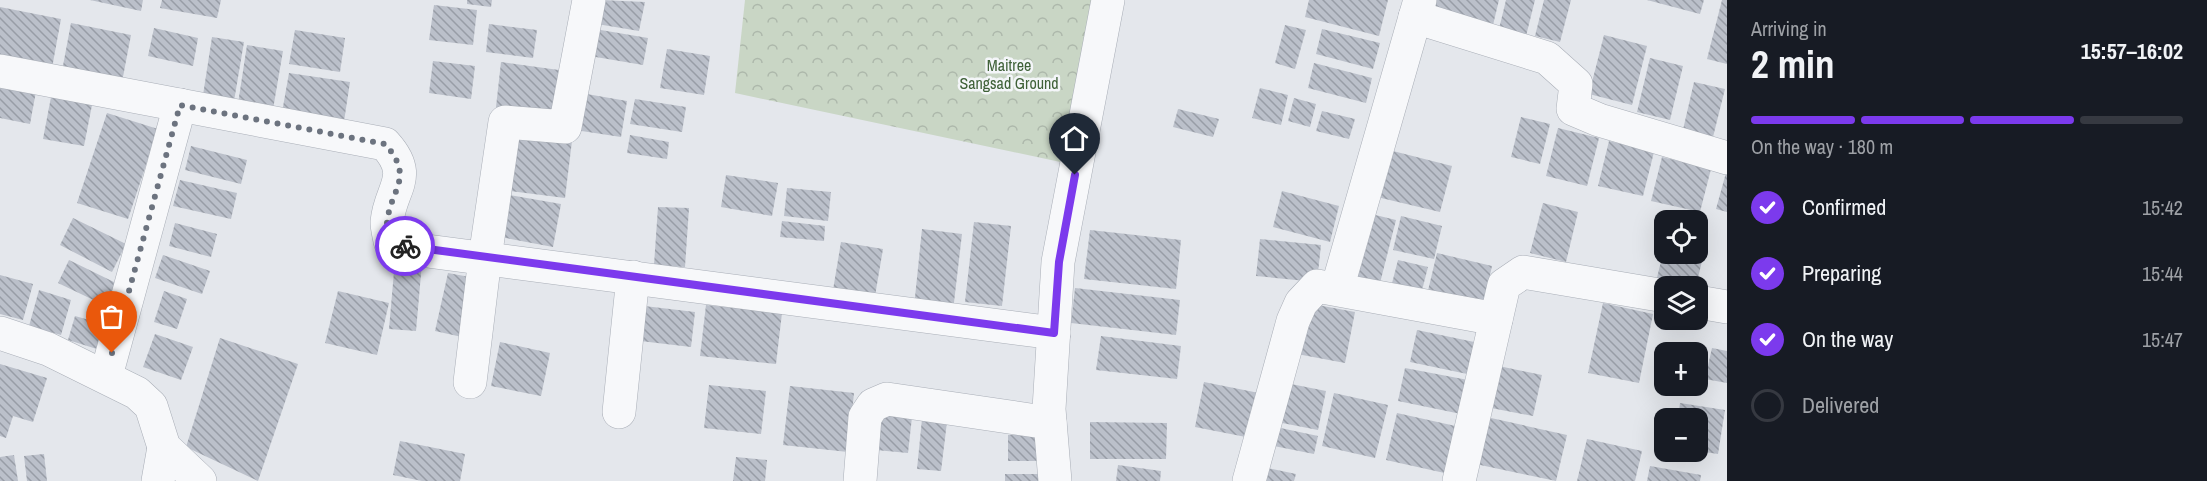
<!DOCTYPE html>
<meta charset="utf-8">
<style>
:root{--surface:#171b24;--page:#242831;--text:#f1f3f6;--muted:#9ea1a6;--line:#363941;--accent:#7c3aed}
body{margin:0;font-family:"Archivo Narrow",sans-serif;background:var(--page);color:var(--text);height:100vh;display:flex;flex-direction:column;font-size:22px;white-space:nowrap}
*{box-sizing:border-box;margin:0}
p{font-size:20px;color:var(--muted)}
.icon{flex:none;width:33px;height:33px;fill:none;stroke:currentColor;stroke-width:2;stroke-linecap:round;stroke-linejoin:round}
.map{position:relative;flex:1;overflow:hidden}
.side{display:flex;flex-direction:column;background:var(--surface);width:480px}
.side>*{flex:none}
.tools{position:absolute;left:1654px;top:210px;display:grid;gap:12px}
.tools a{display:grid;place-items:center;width:54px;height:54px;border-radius:12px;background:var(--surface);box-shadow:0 6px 24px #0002;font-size:30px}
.pin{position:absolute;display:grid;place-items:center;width:51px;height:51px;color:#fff;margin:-62px -26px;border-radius:50% 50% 50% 0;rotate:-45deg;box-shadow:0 0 6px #0007}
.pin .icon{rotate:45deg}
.courier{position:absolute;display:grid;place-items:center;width:60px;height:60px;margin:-30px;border:4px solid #7c3aed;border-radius:50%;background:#fff;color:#222;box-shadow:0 2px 8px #0007}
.head em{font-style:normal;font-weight:800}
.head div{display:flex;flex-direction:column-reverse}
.head{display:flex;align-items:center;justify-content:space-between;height:102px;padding:0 24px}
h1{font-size:39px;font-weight:800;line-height:45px}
.bar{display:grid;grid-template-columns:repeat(4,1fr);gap:9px 6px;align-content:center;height:72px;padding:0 24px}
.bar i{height:8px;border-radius:4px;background:var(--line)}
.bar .current{background:var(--accent)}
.bar p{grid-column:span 4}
ol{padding:0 24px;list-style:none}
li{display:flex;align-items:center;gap:18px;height:66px}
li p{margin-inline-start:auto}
li .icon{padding:6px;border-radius:50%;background:var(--accent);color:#fff;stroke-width:4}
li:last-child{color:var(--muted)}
li i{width:33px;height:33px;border:3px solid var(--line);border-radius:50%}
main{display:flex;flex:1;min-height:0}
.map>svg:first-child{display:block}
</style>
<main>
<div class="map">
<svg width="1727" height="481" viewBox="0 0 1727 481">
<defs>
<pattern id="park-crowns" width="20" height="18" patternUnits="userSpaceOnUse" patternTransform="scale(1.5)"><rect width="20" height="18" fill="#c9d6c5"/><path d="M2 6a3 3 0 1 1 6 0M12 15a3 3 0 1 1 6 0" fill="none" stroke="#adb8ab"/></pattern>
<pattern id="building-back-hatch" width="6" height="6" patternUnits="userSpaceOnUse" patternTransform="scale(1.5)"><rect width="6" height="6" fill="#bbc0ca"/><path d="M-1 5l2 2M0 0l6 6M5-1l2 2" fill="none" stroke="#989da6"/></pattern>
</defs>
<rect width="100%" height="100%" fill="#e4e7ec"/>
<polygon fill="url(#park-crowns)" points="745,0 1099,0 1065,163 735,93"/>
<g fill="url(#building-back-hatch)">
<polygon points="90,0 143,0 141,11"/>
<polygon points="162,0 221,0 217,18 160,8"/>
<polygon points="467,0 492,0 491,7 467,4"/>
<polygon points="601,0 645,2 639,31 597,24"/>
<polygon points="1309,0 1388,0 1379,36 1305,17"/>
<polygon points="1433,0 1499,0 1493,25 1430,9"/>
<polygon points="1506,0 1535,0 1526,36 1499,29"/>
<polygon points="1544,0 1571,0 1560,42 1535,36"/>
<polygon points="1647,0 1704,0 1700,14"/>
<polygon points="1722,0 1727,0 1727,64 1707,59"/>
<polygon points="434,5 477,10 473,45 429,40"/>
<polygon points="0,7 61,19 52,68 0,59"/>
<polygon points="71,23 131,35 122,82 62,71"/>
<polygon points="489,24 537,30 533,58 486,52"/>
<polygon points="1285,25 1306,30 1295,69 1275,63"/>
<polygon points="154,28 198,38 193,66 148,56"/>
<polygon points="589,28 648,38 643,65 584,55"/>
<polygon points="1322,29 1380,43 1373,69 1316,54"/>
<polygon points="295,30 345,38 340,72 289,64"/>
<polygon points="1604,35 1647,46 1632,105 1589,94"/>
<polygon points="212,37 244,42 232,113 201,108"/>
<polygon points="247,45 283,51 272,115 237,110"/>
<polygon points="667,49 710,56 704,95 660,88"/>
<polygon points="1650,58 1683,66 1670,120 1637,112"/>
<polygon points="433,61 475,66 471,99 429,93"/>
<polygon points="501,62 566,71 561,115 496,107"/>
<polygon points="1314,63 1372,78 1366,103 1308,88"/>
<polygon points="289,73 350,82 343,128 281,118"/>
<polygon points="0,79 37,86 30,124 0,118"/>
<polygon points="1694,82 1725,89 1712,141 1682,134"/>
<polygon points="1260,88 1288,95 1281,125 1252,118"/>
<polygon points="581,93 627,101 621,137 575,130"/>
<polygon points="51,97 92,105 84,146 43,139"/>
<polygon points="1294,98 1316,104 1310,127 1288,121"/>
<polygon points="635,99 686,107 682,132 630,124"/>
<polygon points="1178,109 1219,119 1213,137 1173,127"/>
<polygon points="1322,111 1355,119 1349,139 1316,131"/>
<polygon points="107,113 158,129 128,219 77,203"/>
<polygon points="1521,117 1550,124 1540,164 1511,157"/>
<polygon points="1558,128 1599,138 1587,186 1546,176"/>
<polygon points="510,133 572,141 565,198 503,190"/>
<polygon points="630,135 669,142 667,159 627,153"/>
<polygon points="1609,141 1654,152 1643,196 1598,186"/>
<polygon points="191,146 247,160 241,184 185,170"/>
<polygon points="1389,150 1452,166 1440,212 1377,197"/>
<polygon points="1662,157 1711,169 1700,212 1651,201"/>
<polygon points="1727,169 1727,212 1716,209"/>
<polygon points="726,175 778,183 772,216 721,207"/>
<polygon points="180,180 237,193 231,219 173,206"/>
<polygon points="787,188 831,192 828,221 784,216"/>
<polygon points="1282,191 1339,206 1330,242 1273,227"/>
<polygon points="503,194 561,204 553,247 495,236"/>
<polygon points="1543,203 1578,212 1566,262 1530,253"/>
<polygon points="658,207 689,208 685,267 654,265"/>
<polygon points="1363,212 1396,220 1379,287 1346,279"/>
<polygon points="1401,216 1442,226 1434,259 1393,250"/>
<polygon points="73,218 126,244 112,272 60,245"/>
<polygon points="782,221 825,226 824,241 780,237"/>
<polygon points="974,222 1011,226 1002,306 965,302"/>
<polygon points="175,223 217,234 211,257 169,246"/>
<polygon points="922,229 962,234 953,311 914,307"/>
<polygon points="1090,230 1181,240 1176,289 1084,279"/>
<polygon points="1260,239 1321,245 1317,282 1256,276"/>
<polygon points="841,242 883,249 875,296 833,290"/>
<polygon points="1664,249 1665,254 1704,253 1696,286 1665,286 1654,290"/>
<polygon points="1437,253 1492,266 1481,316 1425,303"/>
<polygon points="163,255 210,271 202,294 155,278"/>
<polygon points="69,260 118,284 106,306 58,283"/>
<polygon points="395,260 422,263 416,331 389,329"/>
<polygon points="1398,260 1428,267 1420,298 1390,291"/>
<polygon points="448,273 475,278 462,337 435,331"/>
<polygon points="0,275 33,284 23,320 0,314"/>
<polygon points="1075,288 1180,300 1176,335 1071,323"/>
<polygon points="39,290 71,300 61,335 29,326"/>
<polygon points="164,291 187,299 177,329 154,322"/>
<polygon points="338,291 389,303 377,355 325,343"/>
<polygon points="1307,303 1355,312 1345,363 1297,354"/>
<polygon points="1603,303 1653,314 1639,383 1588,373"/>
<polygon points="636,305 695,312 691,347 632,340"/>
<polygon points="706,305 782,313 776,364 700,356"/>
<polygon points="75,316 107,325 100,350 68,340"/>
<polygon points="1417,330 1479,343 1472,375 1410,362"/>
<polygon points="155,334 193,347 181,380 143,367"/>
<polygon points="1101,336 1181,346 1177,379 1096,370"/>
<polygon points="220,338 298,364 258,481 186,447"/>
<polygon points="500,342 550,353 541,396 491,386"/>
<polygon points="1712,348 1727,351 1727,383 1705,379"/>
<polygon points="0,364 47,378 33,422 13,416 6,438 0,436"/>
<polygon points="1494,365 1542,375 1533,416 1486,407"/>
<polygon points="1405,368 1468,380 1461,414 1398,401"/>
<polygon points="1204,382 1264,394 1256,439 1195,427"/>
<polygon points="1281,382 1326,391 1318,430 1272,421"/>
<polygon points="709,385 766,391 761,434 704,428"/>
<polygon points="790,386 854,393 848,452 783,445"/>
<polygon points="1334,393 1388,405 1375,458 1322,446"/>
<polygon points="1680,403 1725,410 1718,454 1698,451 1698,418 1678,418"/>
<polygon points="869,412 912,417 908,453 865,449"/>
<polygon points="1397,413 1460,427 1449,474 1386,460"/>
<polygon points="1482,416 1567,435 1556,481 1471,463"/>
<polygon points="922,419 947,422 941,471 917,469"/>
<polygon points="1090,422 1167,423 1166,459 1090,459"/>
<polygon points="1266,425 1318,436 1314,454 1263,444"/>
<polygon points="1008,435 1048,435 1047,461 1008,461"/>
<polygon points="1587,439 1642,451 1635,481 1577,481"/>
<polygon points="400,441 465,454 460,481 422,481 393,475"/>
<polygon points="44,454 47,481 27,481 24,456"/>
<polygon points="14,455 18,481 0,481 0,457"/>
<polygon points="736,457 767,460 765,481 733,481"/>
<polygon points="1118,465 1161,471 1160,481 1116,481"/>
<polygon points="1258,466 1296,474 1294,481 1255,481"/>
<polygon points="1650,466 1701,475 1700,481 1647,481"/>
<rect x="1005" y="474" width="35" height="7"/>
</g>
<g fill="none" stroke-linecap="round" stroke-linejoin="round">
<defs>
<g id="street">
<polyline points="1415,17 1547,58 1576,84 1573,109 1599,120 1727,158"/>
<path d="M0,71l385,73c30,33 5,44 2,78 0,6 2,13 3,19l22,8 642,84"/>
<polyline points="1337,289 1420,0"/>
<polyline points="1698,302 1727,307"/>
<polyline points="0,333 48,349 137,393 151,406 164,447 200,481"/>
<polyline points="106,376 180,105"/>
<polyline points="470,382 485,258 505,122 565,127 589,0"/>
<polyline points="619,412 633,277"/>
<polyline points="158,481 164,447"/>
<polyline points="860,481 865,417 873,405 887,399 1050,423"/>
<polyline points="1055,481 1049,409 1058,262 1108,0"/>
<polyline points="1249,481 1293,321 1301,303 1317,286 1496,319"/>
<polyline points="1459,481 1504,285 1523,272 1665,296"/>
</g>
</defs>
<use href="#street" stroke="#a9aeb7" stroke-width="34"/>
<use href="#street" stroke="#f7f8fa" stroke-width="33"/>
</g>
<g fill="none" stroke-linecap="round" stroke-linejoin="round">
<path stroke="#6c737f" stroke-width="6" stroke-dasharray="0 10.8" d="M112,353l68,-248 205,39c30,34 6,44 2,78 0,6 2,13 3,19l15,5"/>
<polyline stroke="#7c3aed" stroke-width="8" points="405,246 1054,333 1059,262 1075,175"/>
</g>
<g text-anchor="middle" stroke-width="5" stroke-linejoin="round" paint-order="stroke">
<g font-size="16" fill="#3f6138" stroke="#f4f6f9">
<text x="1009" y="71">Maitree<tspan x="1009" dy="18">Sangsad Ground</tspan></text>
</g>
</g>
</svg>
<div class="tools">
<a><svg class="icon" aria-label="locate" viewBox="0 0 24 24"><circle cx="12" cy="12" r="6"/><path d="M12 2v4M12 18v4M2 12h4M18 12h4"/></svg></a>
<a><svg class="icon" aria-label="layers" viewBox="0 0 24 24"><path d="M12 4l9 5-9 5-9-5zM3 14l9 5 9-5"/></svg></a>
<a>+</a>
<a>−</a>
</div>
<div class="pin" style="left:112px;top:353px;background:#ea580c"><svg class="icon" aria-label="bag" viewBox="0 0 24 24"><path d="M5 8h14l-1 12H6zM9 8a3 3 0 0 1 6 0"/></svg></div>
<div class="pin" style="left:1075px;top:175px;background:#1f2937"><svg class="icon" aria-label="home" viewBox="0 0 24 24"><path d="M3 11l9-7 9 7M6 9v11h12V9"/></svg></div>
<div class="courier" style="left:405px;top:246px"><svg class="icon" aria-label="bike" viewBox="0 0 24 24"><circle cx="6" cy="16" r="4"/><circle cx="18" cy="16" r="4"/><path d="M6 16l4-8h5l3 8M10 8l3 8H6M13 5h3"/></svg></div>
</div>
<section class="side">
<div class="head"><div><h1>2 min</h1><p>Arriving in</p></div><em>15:57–16:02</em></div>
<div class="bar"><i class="current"></i><i class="current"></i><i class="current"></i><i></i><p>On the way · 180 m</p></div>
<ol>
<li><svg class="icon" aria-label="check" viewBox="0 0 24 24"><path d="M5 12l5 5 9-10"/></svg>Confirmed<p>15:42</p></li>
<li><svg class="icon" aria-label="check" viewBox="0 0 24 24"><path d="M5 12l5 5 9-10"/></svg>Preparing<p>15:44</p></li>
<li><svg class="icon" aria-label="check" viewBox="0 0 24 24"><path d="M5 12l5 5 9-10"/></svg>On the way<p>15:47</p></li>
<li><i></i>Delivered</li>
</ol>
</section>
</main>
